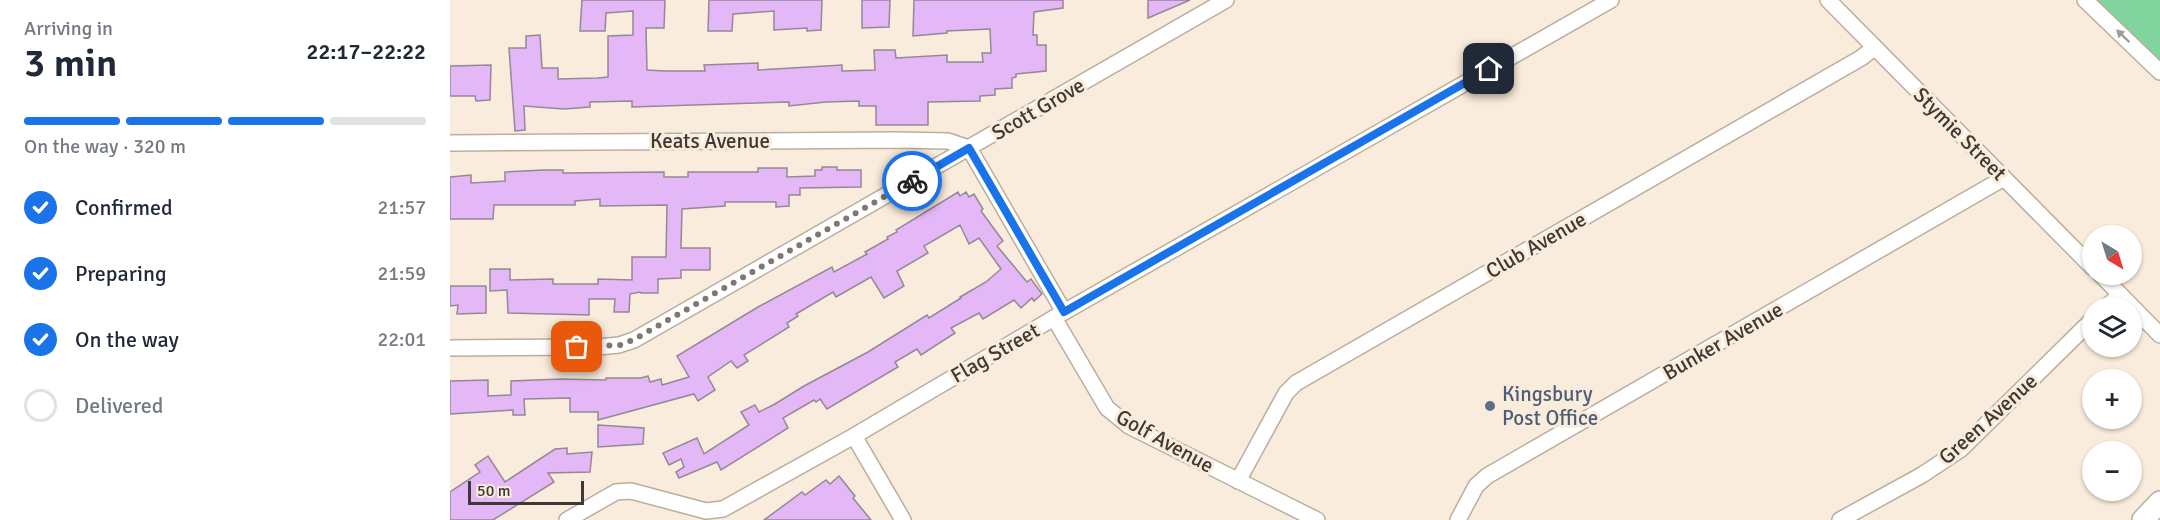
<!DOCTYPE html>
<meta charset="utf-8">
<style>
:root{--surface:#fff;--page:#f6f6f7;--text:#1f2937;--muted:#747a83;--line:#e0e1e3;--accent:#1a73e8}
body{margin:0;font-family:Signika,sans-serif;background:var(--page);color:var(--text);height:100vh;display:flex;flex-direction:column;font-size:22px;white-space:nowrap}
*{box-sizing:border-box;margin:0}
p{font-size:20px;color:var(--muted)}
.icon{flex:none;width:33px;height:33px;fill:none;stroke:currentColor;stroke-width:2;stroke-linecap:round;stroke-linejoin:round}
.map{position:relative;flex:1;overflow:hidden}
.panel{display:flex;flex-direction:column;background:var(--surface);width:450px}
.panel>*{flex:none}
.needle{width:39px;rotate:142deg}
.fabs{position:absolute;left:1632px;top:225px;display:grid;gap:12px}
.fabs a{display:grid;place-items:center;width:60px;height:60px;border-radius:50%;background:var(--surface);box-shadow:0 2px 4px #0004;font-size:30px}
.scale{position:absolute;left:18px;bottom:15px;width:116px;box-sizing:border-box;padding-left:6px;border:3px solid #3e3933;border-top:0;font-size:16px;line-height:21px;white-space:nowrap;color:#3e3933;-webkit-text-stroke:4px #faecdc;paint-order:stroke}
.pin{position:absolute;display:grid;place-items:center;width:51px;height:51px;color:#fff;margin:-26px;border-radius:12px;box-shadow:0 3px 9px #0006}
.courier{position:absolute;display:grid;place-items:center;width:60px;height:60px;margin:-30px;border:4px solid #1a73e8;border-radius:50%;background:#fff;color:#222;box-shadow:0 2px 8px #0007}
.headline em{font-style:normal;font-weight:600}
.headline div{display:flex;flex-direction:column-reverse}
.headline{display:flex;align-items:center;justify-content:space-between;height:102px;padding:0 24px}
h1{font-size:39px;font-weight:600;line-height:45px}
.bar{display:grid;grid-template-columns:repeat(4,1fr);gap:9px 6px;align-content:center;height:72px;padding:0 24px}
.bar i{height:8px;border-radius:4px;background:var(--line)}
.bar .selected{background:var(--accent)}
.bar p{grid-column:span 4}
ol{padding:0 24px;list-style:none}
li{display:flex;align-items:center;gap:18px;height:66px}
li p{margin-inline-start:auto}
li .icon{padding:6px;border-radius:50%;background:var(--accent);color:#fff;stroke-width:4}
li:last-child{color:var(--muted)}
li i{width:33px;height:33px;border:3px solid var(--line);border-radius:50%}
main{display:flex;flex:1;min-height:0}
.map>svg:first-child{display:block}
</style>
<main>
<section class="panel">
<div class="headline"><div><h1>3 min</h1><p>Arriving in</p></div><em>22:17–22:22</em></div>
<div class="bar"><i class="selected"></i><i class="selected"></i><i class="selected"></i><i></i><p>On the way · 320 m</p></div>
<ol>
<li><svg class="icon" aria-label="check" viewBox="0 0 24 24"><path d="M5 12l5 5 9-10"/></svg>Confirmed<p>21:57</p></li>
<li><svg class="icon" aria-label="check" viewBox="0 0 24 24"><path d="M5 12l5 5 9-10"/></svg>Preparing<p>21:59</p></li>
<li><svg class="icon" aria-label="check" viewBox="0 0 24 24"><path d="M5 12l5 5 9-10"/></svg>On the way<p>22:01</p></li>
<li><i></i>Delivered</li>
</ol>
</section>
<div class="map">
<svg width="1710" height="520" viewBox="0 0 1710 520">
<rect width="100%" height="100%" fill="#faecdc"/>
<polygon fill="#81d49d" points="1645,0 1710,0 1710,64"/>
<g fill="#e4b7f6" stroke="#938897" stroke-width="1.5">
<polygon points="132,0 215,0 214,28 196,28 197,70 215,71 255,71 254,65 308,63 308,70 392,65 392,71 425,70 424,50 445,50 446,58 497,55 497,62 533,62 532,53 541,53 540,29 497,31 497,33 463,36 464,0 613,0 613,8 584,12 583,35 587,35 587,45 596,45 596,71 566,74 566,77 562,78 562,88 545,89 545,95 530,96 530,101 478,102 478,125 426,125 426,106 409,106 409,101 376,102 339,106 339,102 182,107 182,101 140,102 140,107 114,109 74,106 75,130 65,131 59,48 76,48 76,36 90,35 92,68 108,68 108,79 147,78 158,77 158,36 183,35 183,11 156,13 155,31 130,31"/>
<polygon points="259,0 372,0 371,30 357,31 357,28 324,30 324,11 283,14 282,31 258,31"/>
<polygon points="412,0 440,0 439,27 412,28"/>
<polygon points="698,0 740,0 698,18"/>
<polygon points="41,65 40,100 26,101 25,96 0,96 0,66"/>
<polygon points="372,167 387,167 387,170 411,170 411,187 350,188 350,195 339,195 339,206 326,207 326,202 275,202 275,206 232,209 231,248 260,248 260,270 231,270 231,278 208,279 208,293 191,293 190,292 180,294 179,312 164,312 165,299 139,299 139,315 58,313 57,290 40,291 40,269 60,269 60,280 103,279 103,284 148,284 148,279 182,280 182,257 216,257 217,205 150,206 150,199 125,201 125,205 44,205 43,219 0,219 0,177 21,175 21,183 55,181 55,172 94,170 113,170 113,173 214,172 214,177 238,177 238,172 308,172 308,168 337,168 337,177 365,176 365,170 372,170"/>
<polygon points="508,192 510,196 516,192 519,197 524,194 533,209 531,211 553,241 547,246 577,282 581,279 592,294 584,301 582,298 571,308 564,300 533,319 529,313 501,328 505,333 471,355 467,349 445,362 448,367 377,409 370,399 366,402 364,400 333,418 338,428 271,470 267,462 229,478 226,472 234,467 231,459 219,465 213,453 247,438 254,454 299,425 291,412 305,405 309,412 325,404 354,386 418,352 477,315 479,318 511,298 510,297 536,282 551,269 529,238 519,244 510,225 474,246 478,253 447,271 454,286 434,298 421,277 386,297 383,292 346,314 348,316 337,323 339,327 294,355 298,361 287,368 281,361 258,377 265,390 248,401 244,394 148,420 148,412 120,412 120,398 74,399 75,415 63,415 63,410 0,414 0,381 38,380 38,396 61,395 61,381 111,379 156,380 156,378 191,378 198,376 200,382 211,379 212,385 239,377 227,356 308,307 382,267 384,272 417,254 415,252 438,239 437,237 447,232 446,230"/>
<polygon points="0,286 36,286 36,313 7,314 8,305 0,306"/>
<polygon points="148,425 194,428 193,444 148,447"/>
<polygon points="117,448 117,454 142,452 140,472 98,473 104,482 43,520 0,520 0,492 30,472 25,465 38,456 55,482 105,449"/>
<polygon points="389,476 405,496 403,498 421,520 314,520 352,492 355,495 376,480 380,484"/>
</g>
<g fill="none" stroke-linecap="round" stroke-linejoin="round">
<defs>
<g id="street">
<polyline points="1378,0 1642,267"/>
<polyline points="1635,0 1710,72"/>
<polyline points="0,143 446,140 498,141 519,148 614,312"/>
<polyline points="1650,274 1710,335"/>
<polyline points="1655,308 1670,295"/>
<polyline points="604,318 657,408 679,426 867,520"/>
<polyline points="0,348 148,347 169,345 184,340 776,0"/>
<polyline points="404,436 453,520"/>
<polyline points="788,481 836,393 846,383 1411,58 1424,48"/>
<polyline points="117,520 166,492 181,491 256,511 273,509 404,436 614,312 1161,0"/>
<polyline points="1008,520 1026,486 1037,476 1554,178"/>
<polyline points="1390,520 1472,475 1511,449 1642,320"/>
</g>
<polyline id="secondary" points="1693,520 1710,502"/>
</defs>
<use href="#street" stroke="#bcae9f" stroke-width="18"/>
<use href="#secondary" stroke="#bcae9f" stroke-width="24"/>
<use href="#street" stroke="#fff" stroke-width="15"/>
<use href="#secondary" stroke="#fff" stroke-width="21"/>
</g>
<defs><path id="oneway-solid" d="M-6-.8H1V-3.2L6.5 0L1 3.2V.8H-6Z" transform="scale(1.5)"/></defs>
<use fill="#9e9c99" href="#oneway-solid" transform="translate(1673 36) rotate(-136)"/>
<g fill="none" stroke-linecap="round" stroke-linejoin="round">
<polyline stroke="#80786e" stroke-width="6" stroke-dasharray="0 10.8" points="127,347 170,345 183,340 462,181"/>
<polyline stroke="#1a73e8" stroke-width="8" points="462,181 519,148 614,312 1039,69"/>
</g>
<circle fill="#5c6f8a" stroke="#faecdc" stroke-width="2" cx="1040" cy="406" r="6"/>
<g text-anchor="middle" stroke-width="6" stroke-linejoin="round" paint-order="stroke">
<g font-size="21" fill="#3e3933" stroke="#faecdc">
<text transform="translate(588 109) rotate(-30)" y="7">Scott Grove</text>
<text transform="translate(1510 134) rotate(45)" y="7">Stymie Street</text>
<text x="260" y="148">Keats Avenue</text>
<text transform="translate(1086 245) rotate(-30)" y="7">Club Avenue</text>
<text transform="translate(1273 341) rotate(-30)" y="7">Bunker Avenue</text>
<text transform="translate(545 353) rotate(-30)" y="7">Flag Street</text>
<text transform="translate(1538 419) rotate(-42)" y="7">Green Avenue</text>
<text transform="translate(715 441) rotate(29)" y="7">Golf Avenue</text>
</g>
<g font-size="21" fill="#4e5e75" stroke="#faecdc" text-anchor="start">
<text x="1052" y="401">Kingsbury<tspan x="1052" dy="24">Post Office</tspan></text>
</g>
</g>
</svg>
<div class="fabs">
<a><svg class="needle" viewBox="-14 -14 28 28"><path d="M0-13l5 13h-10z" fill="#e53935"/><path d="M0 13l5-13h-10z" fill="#747a83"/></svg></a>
<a><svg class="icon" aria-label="layers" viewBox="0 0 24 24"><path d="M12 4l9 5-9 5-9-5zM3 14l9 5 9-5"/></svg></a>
<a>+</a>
<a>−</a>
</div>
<div class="scale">50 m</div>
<div class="pin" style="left:127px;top:347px;background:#ea580c"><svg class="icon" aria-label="bag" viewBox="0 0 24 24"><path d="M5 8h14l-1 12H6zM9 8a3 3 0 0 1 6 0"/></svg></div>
<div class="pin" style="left:1039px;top:69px;background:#1f2937"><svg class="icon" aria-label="home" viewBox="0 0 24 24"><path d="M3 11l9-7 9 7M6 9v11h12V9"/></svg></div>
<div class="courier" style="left:462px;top:181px"><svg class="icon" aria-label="bike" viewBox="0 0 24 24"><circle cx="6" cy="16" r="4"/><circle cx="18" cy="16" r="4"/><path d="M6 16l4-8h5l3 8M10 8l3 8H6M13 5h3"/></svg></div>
</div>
</main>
